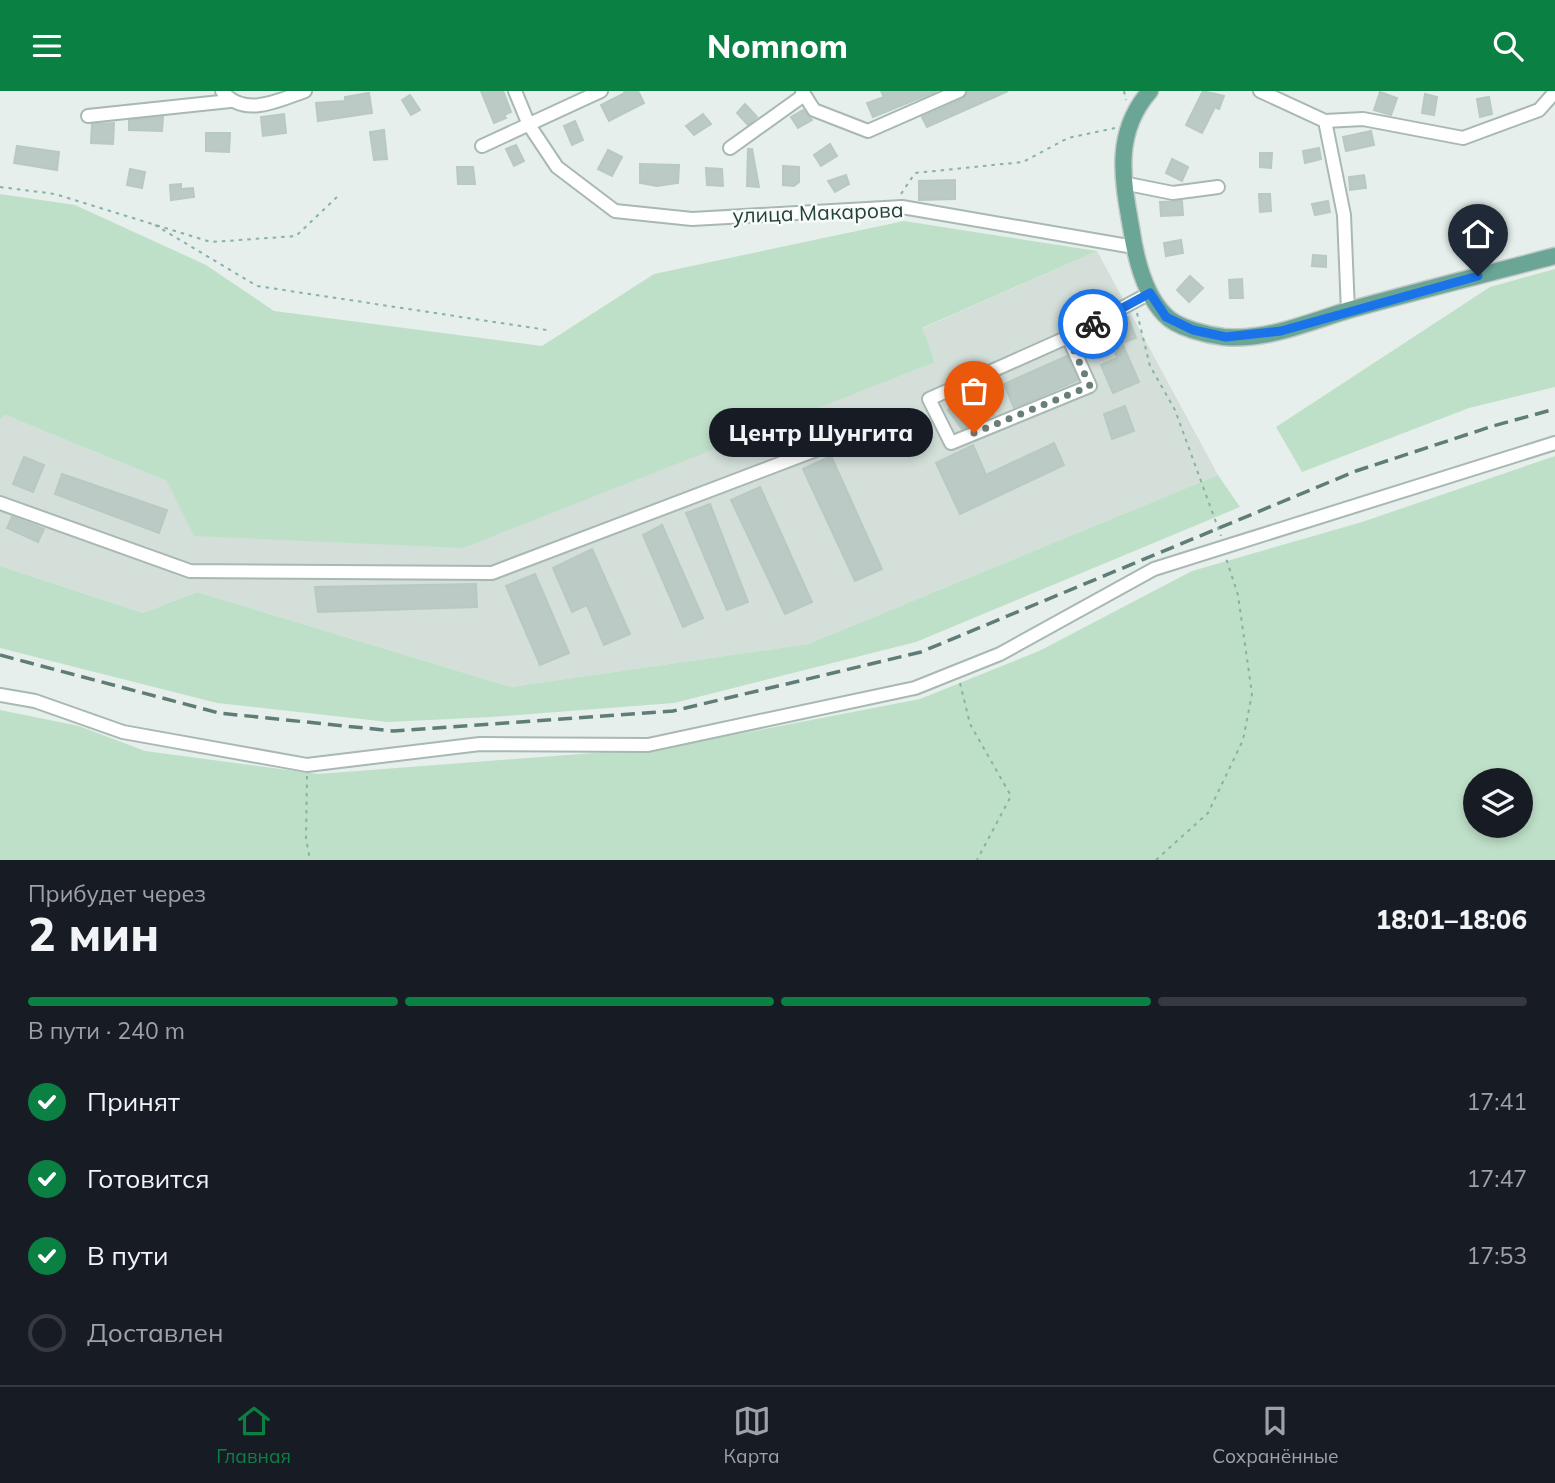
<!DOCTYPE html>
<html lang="ru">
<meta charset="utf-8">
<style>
:root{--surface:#171b24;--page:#20242c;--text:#f1f3f6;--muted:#9ea1a6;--line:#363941;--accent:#0b8043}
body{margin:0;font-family:Mulish,sans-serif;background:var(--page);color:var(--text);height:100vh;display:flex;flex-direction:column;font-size:26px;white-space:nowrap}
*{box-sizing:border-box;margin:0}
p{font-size:23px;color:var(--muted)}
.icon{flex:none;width:38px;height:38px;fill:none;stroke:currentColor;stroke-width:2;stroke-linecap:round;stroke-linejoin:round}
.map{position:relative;height:769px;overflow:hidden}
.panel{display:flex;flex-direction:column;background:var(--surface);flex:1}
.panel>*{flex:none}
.fabs{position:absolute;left:1463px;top:677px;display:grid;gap:14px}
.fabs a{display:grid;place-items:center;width:70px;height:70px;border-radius:50%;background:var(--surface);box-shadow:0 4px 10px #0003;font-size:35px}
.pin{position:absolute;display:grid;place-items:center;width:60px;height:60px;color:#fff;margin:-72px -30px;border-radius:50% 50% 50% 0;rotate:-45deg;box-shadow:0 0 7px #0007}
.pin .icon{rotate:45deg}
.courier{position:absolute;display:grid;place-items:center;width:70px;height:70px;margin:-35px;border:5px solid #1a73e8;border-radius:50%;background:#fff;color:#222;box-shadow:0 2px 9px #0007}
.bubble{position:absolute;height:49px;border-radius:24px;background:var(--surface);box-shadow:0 4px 10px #0003;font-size:23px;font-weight:800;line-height:49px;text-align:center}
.head em{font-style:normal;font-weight:800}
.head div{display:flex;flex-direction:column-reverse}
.head{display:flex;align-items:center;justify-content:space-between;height:119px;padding:0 28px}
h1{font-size:46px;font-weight:800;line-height:52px}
.bar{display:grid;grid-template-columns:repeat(4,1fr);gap:10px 7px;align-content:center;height:84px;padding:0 28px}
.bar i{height:9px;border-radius:5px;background:var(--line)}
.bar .on{background:var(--accent)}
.bar p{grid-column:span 4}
ol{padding:0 28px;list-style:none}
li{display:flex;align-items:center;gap:21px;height:77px}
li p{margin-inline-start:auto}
li .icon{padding:7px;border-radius:50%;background:var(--accent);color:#fff;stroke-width:4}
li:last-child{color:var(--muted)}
li i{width:38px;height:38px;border:4px solid var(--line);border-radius:50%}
header{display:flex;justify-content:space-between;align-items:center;height:91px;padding:0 28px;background:var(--accent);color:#fff;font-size:32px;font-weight:800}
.tab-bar{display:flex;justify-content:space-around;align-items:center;height:98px;border-top:2px solid var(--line);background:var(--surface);font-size:19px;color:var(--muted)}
.tab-bar a{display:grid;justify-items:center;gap:4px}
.tab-bar .on{color:var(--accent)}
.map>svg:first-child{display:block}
</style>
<header><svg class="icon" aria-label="menu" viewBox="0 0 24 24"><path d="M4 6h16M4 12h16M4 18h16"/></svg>Nomnom<svg class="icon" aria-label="search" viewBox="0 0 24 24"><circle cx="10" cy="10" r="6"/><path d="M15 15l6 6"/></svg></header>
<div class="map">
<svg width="1555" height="769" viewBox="0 0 1555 769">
<rect width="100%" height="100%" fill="#e6efeb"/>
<polygon fill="#d4dfda" points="1097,160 1218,384 808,553 511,596 197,501 143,522 0,475 0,329 5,324 167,390 935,270 921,238"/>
<g fill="#bfe0c8" fill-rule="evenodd">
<polygon points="0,103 75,114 206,174 274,220 542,255 654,183 904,130 1097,160 922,237 935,271 463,457 194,445 167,390 5,324 0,329"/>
<polygon points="1555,178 1555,296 1469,317 1302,381 1276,336 1490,196"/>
<path d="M1555,365v404h-1555v-150l79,16 66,25 173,23 354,-27 248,-48 119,-48 153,-80 170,-49zM1475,690h46v45h-46z"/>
<polygon points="1218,384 1240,416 916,551 674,612 492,626 388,631 217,612 0,557 0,475 143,522 197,501 511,596 808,553"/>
</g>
<g fill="#bbcac4" stroke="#b8c9c2" stroke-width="2">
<polygon points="481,0 503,0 511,21 504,24 506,27 494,32"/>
<polygon points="624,0 638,0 644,12 609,30 601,14 625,2"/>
<polygon points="881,0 937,0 873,26 867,12 884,6"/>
<polygon points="968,0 1008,0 927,36 922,26 963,8"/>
<polygon points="1203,0 1224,5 1219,18 1215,16 1202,42 1186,34"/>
<polygon points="1380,1 1397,7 1391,24 1374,19"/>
<polygon points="369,2 372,22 318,30 316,12 345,10 345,6"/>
<polygon points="1425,3 1437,6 1434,24 1422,22"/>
<polygon points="410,4 420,19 411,24 402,9"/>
<polygon points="1489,6 1492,23 1480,26 1477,8"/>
<polygon points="745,13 757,26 748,34 737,22"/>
<polygon points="803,19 812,29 798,37 791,26"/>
<polygon points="284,23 286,42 263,45 261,26"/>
<polygon points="703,23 711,33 694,44 686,35"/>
<polygon points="160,26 163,26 162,40 129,39 129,29"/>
<polygon points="575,30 583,49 572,54 564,35"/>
<polygon points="114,32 113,53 91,52 92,33"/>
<polygon points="384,39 387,68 374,69 370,41"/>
<polygon points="1371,40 1374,54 1346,60 1343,46"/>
<polygon points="206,42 230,42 229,61 206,60"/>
<polygon points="830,53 837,65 821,75 814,64"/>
<polygon points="516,54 524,70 514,75 506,58"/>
<polygon points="17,55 59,61 57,79 14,72"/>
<polygon points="1319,57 1321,68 1305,72 1303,60"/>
<polygon points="748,58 752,58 759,96 747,95"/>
<polygon points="608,59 622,66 612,85 598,78"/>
<polygon points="1260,62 1272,62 1271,77 1260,76"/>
<polygon points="1172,68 1188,76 1182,90 1166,82"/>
<polygon points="640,73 679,74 678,92 657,95 640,92"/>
<polygon points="783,75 799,76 799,91 794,95 783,94"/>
<polygon points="457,76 473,76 475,93 458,93"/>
<polygon points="706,77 722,78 723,95 707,94"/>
<polygon points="130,78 145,81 142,97 127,94"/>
<polygon points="846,84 849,93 835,101 828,90"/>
<polygon points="1364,84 1366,97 1350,99 1349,86"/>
<polygon points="955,89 955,108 919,109 919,90"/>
<polygon points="181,93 181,98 193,97 194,106 171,109 170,94"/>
<polygon points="1259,103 1270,103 1271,120 1260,121"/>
<polygon points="1182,110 1183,124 1161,125 1160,111"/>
<polygon points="1328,110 1330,121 1315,124 1312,113"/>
<polygon points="1485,144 1491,158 1477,164 1471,151"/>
<polygon points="1181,149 1183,162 1166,165 1164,152"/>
<polygon points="1313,164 1326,165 1326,176 1312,175"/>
<polygon points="1190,185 1203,197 1189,211 1177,199"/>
<polygon points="1242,188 1243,207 1230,207 1229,189"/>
<polygon points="1128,226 1136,247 1122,252 1139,291 1113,302 1101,274 1117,267 1106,235"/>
<polygon points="1067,265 1078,289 1014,317 1004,293"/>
<polygon points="982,303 994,324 962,338 948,319"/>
<polygon points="1125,315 1134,340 1112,348 1104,323"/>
<polygon points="1054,352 1064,374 960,423 936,372 973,354 986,384"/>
<polygon points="831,365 882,478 855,490 803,378"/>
<polygon points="24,366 44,374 33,401 13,393"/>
<polygon points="62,383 167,419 159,442 55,403"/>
<polygon points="760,396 812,511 785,523 731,409"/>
<polygon points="710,413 748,511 727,519 686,422"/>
<polygon points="12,426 44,438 38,451 7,437"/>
<polygon points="662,434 703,527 683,536 643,444"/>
<polygon points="592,458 630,543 604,554 587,514 572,521 553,477"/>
<polygon points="535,483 569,562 540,574 506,495"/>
<polygon points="476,493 477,516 318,521 315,496"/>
</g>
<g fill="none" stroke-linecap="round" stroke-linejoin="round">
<defs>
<g id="minor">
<path d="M222,0c22,27 55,10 83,0"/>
<polyline points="515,0 529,34 557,76 615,120 692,128 902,116 1134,156"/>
<polyline points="802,0 814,19 868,40 959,0"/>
<polyline points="1260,0 1325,30 1344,124 1348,220"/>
<polyline points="88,25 230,10"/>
<polyline points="1325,30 1363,28 1463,47 1539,19 1555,1"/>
<polyline points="482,55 601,0"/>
<polyline points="730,57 804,4"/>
<polyline points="1123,92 1173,102 1218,96"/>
<polyline points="1068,246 1090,295 951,352 929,308 1068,246 1150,202"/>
<polyline points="0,412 190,480 492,482 874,337"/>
<polyline points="0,604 35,610 123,641 307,674 480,653 648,654 915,597 1000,563 1154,478 1555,352"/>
</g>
<path id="major" d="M1150,0c-36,41 -28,86 -19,136 4,28 13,67 34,88 12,13 42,20 59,22 42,4 85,-15 125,-27 68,-19 137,-36 206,-54"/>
</defs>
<use href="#minor" stroke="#a8b8b2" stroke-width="16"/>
<use href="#major" stroke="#c2cac8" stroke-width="19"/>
<g stroke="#86b3a5" stroke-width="2" stroke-dasharray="3.5 5" stroke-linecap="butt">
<polyline points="1124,0 1126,9"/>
<polyline points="0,96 55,103 211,151 296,145 338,105"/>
<polyline points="901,103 915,82 1023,71 1068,47 1115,37"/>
<polyline points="155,134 257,195 547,239"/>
<polyline points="1137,222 1150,275 1175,319 1221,445"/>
<polyline points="960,592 970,633 1011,705 977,769"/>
<polyline points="307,685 306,748 310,769"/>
<polyline points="1156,769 1208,722 1243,649 1252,603 1238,504 1226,467"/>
</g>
<use href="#minor" stroke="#fff" stroke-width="12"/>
<use href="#major" stroke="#6aa596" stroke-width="16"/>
<polyline stroke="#5f7d75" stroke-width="3.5" stroke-dasharray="14 7" stroke-linecap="butt" points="0,564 219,622 393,640 673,620 921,561 1356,380 1493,335 1555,318"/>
</g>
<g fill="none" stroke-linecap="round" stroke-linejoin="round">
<polyline stroke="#687f78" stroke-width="7" stroke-dasharray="0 12.6" points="974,342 1090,295 1068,246 1093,233"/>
<polyline stroke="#1a73e8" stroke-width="9" points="1093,233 1150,202 1166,226 1193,239 1226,246 1281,240 1478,185"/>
</g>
<g text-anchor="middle" stroke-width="5" stroke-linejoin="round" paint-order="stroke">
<g font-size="21" fill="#24423a" stroke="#f7fbf9">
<text transform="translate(818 122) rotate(-2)" y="7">улица Макарова</text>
</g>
</g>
</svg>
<div class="fabs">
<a><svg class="icon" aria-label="layers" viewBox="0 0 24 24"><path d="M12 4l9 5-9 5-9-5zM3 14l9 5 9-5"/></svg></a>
</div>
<div class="pin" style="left:974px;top:342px;background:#ea580c"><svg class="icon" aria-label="bag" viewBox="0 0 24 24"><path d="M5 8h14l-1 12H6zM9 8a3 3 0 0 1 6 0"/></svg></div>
<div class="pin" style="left:1478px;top:185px;background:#1f2937"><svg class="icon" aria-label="home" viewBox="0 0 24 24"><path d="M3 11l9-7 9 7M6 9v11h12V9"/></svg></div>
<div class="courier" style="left:1093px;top:233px"><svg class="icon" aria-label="bike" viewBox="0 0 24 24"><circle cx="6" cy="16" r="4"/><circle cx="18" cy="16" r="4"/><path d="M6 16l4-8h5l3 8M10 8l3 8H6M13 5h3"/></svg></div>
<div class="bubble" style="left:709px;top:317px;width:224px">Центр Шунгита</div>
</div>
<section class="panel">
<div class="head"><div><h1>2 мин</h1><p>Прибудет через</p></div><em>18:01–18:06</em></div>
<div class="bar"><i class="on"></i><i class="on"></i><i class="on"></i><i></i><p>В пути · 240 m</p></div>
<ol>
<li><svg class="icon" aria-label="check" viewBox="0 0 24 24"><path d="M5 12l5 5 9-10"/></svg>Принят<p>17:41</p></li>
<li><svg class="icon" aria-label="check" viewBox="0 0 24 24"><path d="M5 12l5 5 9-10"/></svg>Готовится<p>17:47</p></li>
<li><svg class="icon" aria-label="check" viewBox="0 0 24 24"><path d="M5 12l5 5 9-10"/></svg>В пути<p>17:53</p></li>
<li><i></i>Доставлен</li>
</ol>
</section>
<nav class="tab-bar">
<a class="on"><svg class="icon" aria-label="home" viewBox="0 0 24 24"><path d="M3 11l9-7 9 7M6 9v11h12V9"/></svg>Главная</a>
<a><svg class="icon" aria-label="map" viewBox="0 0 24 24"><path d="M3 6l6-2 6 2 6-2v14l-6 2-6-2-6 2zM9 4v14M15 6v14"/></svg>Карта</a>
<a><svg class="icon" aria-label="saved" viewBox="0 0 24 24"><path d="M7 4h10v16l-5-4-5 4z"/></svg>Сохранённые</a>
</nav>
